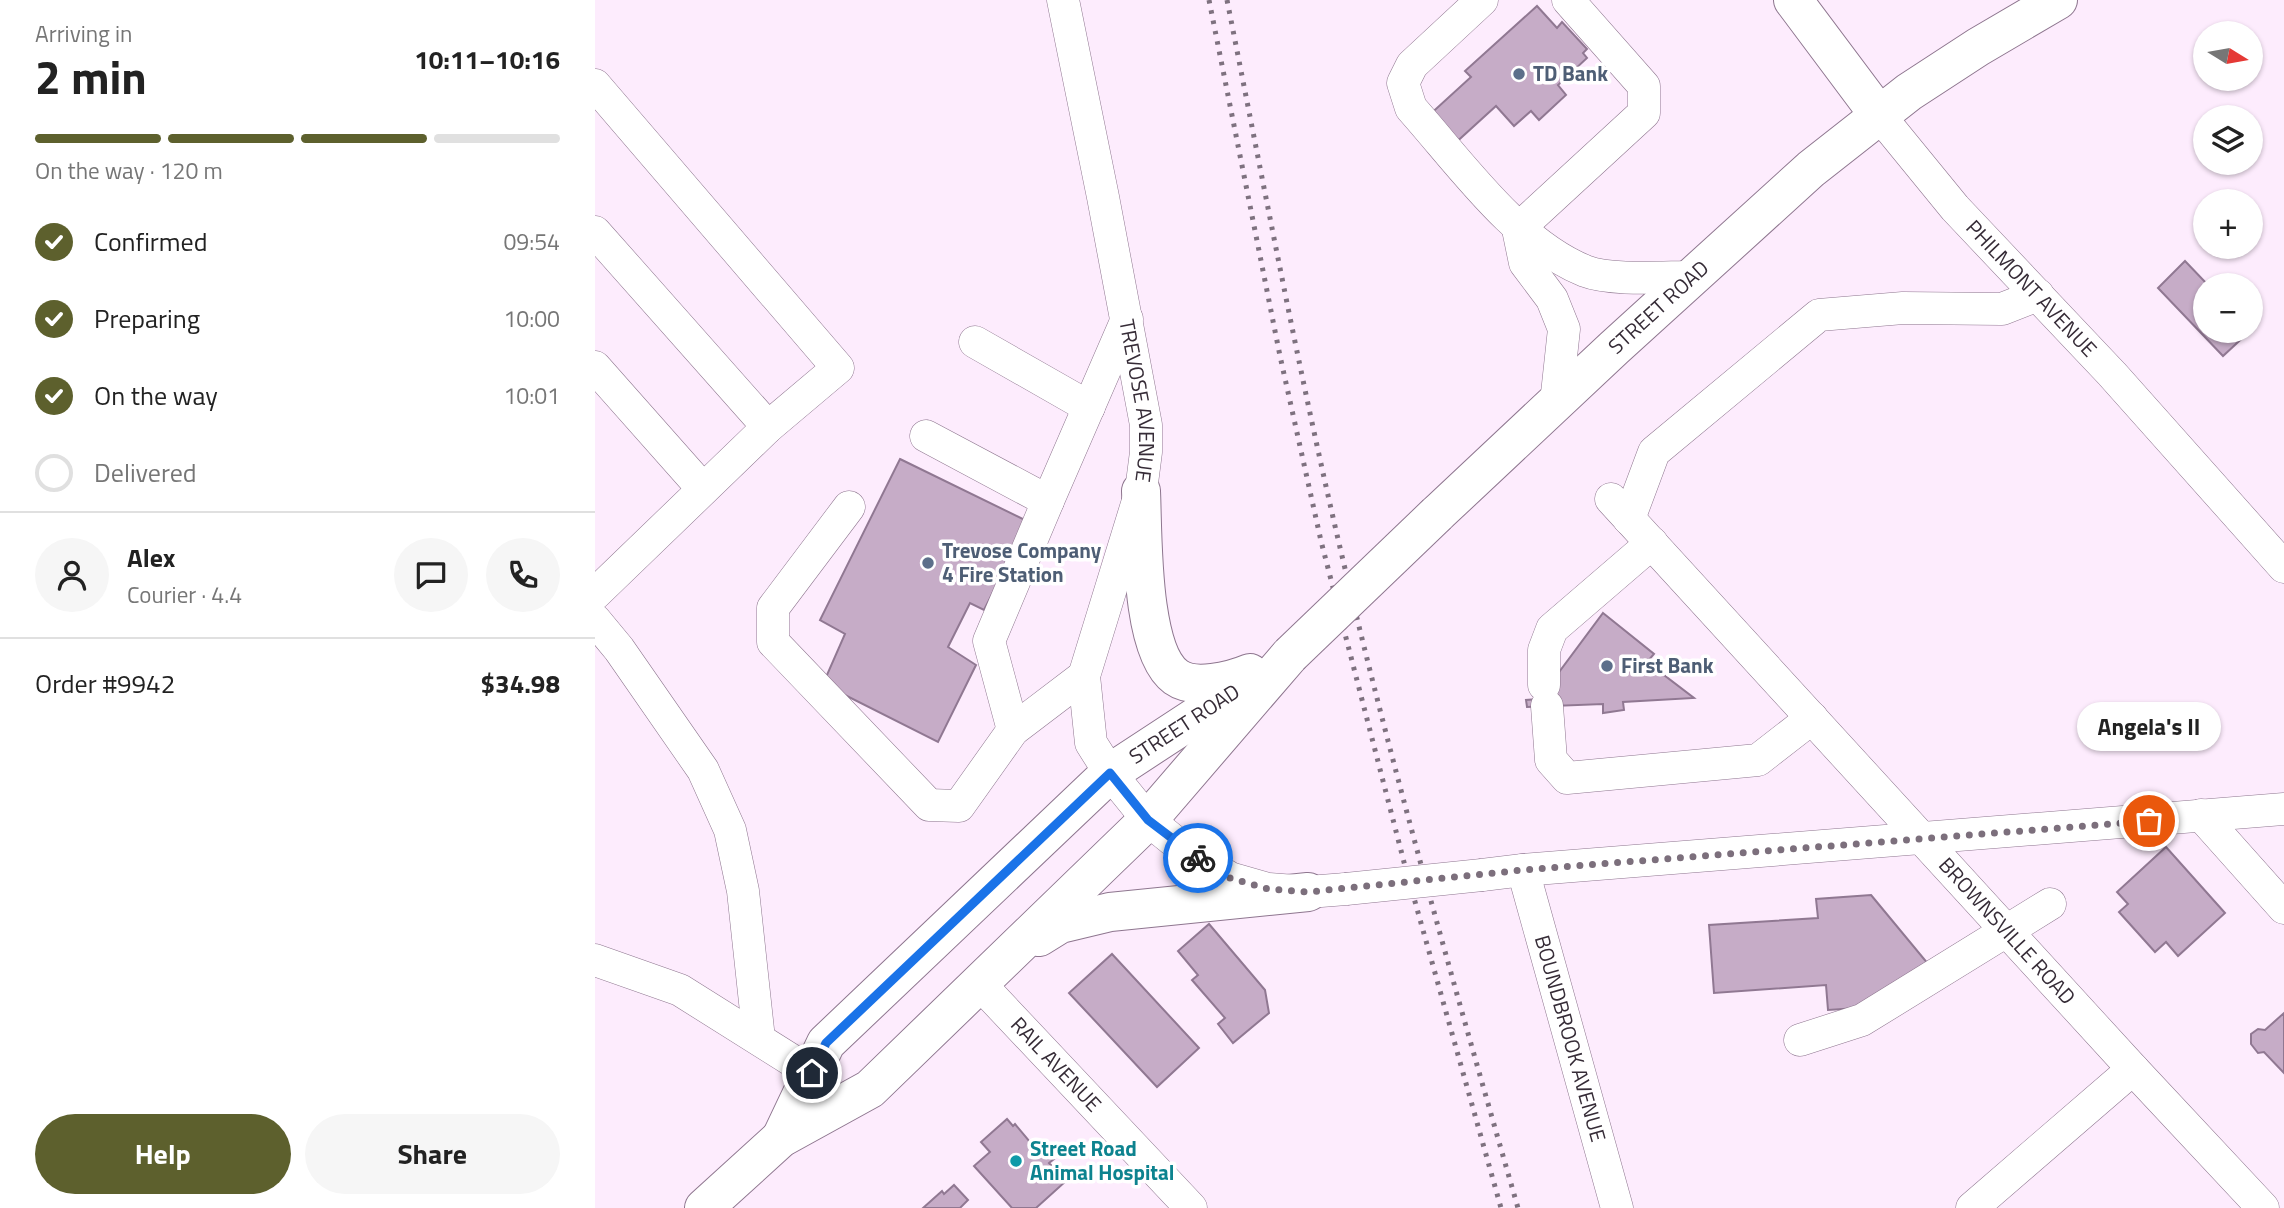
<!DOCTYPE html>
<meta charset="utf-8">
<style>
:root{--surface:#fff;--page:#f6f6f6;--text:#222;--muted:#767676;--line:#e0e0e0;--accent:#5d602d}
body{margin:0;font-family:"Titillium Web",sans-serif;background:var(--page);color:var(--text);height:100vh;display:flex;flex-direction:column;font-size:26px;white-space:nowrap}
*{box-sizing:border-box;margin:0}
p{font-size:23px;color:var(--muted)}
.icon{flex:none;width:38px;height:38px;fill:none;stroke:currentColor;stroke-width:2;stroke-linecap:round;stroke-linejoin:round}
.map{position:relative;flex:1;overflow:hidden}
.panel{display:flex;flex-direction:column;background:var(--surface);width:595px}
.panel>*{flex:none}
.needle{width:46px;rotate:101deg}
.buttons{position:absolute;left:1598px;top:21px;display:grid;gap:14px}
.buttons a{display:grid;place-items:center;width:70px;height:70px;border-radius:50%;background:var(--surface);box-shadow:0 2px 5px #0004;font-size:35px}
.pin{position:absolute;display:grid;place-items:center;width:60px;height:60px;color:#fff;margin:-30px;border:4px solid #fff;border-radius:50%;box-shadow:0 2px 7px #0007}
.courier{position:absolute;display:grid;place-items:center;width:70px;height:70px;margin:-35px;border:5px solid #1a73e8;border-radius:50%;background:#fff;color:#222;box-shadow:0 2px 9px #0007}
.bubble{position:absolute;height:49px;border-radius:24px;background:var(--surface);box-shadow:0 2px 5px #0004;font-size:23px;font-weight:700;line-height:49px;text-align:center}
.overview em{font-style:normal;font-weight:700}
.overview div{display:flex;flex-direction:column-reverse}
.overview{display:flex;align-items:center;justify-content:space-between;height:119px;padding:0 35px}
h1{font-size:46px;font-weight:700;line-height:52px}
.bar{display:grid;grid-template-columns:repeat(4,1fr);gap:10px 7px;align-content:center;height:84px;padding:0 35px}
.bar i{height:9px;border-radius:5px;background:var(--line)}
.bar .current{background:var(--accent)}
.bar p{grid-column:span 4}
.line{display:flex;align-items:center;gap:18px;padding:0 35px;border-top:2px solid var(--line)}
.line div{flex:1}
.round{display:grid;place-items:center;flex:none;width:74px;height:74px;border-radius:37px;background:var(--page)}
ol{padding:0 35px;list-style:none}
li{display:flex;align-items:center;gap:21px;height:77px}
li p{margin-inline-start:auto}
li .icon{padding:7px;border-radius:50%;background:var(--accent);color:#fff;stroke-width:4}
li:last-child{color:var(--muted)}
li i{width:38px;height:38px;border:4px solid var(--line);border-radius:50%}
.primary-button{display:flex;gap:14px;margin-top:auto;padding:14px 35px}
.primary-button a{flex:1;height:80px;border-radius:42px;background:var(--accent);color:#fff;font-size:28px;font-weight:700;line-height:80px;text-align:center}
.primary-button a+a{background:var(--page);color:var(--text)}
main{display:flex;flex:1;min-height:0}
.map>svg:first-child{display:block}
</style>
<main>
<section class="panel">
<div class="overview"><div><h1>2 min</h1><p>Arriving in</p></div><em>10:11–10:16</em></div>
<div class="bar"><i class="current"></i><i class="current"></i><i class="current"></i><i></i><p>On the way · 120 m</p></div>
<ol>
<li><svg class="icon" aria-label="check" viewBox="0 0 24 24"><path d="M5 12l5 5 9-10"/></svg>Confirmed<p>09:54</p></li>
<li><svg class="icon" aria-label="check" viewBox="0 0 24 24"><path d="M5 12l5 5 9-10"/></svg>Preparing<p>10:00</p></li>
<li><svg class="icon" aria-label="check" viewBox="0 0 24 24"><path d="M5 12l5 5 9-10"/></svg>On the way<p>10:01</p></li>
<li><i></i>Delivered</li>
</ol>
<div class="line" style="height:126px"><a class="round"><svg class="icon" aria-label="person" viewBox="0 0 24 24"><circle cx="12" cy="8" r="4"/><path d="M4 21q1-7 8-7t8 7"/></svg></a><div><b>Alex</b><p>Courier · 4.4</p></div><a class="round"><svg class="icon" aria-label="chat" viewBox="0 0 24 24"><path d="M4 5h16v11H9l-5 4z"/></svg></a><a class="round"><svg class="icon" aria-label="phone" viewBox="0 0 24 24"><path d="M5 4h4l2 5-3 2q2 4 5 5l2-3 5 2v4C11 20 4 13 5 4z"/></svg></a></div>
<div class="line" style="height:91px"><div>Order #9942</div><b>$34.98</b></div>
<div class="primary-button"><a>Help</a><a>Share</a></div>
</section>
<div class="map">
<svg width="1689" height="1208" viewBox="0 0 1689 1208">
<rect width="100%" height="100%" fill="#fdecfd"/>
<g fill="#c6acc7" stroke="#907892" stroke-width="2">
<polygon points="942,6 962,28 967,22 992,49 988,53 992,58 963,85 971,95 944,120 936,111 919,126 901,106 857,146 831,118 876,77 870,71"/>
<polygon points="1590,261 1613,285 1610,285 1610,331 1655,331 1628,356 1563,288"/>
<polygon points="305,459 434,522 389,610 375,603 353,647 381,665 343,742 228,684 250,634 225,620"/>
<polygon points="1008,613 1059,654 1052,662 1099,698 1028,702 1029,710 1008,713 1008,704 932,707 931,700 944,699"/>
<polygon points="1571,847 1630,913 1583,956 1571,942 1560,952 1524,912 1533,904 1522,892"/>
<polygon points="1276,895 1334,965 1263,1008 1233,1010 1231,985 1119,993 1114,925 1223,918 1221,899"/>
<polygon points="614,924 670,990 674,1013 638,1043 623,1024 630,1018 597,980 603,975 583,951"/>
<polygon points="517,954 604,1048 562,1087 474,993"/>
<polygon points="1689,1013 1689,1073 1669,1052 1663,1053 1656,1044 1656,1034 1663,1029 1670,1030"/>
<polygon points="412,1119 418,1126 420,1124 445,1154 451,1149 459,1159 454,1163 471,1181 441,1208 417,1208 379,1166 395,1152 386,1142"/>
<polygon points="359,1185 373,1200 365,1208 328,1208 347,1191 349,1194"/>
</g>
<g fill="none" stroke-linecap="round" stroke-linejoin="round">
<defs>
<g id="minor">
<path id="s1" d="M468,0l40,197 43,228v27l-5,39 -57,185 7,67 19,30 38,47 42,34 40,24 38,11 40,3 38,-3"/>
<path d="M887,0l-70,65 -9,18 8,25c49,55 105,135 174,163 26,10 78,6 107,6"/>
<polyline points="0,85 243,368 173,427 0,594"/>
<path id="s2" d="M1284,115l76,93 157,166 172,193"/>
<polyline points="923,229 1049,113 1049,86 973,0"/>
<polyline points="923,229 930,263 957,299 969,329 961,403"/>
<polyline points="0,232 173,427"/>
<polyline points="380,342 494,407"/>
<polyline points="0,367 108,489"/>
<polyline points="331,436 453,501 532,319"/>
<path id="s3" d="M1016,499l522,570 130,139"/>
<polyline points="254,507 178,608 178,642 334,805 364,806 418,730 489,676"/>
<polyline points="1034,519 1059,452 1224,315 1308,308 1407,309 1443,295"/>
<polyline points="0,620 24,649 108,770 135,830 148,891 164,1039"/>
<polyline points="949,685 949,650 957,629 1057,543"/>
<polyline points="952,706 956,760 972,778 1163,760 1217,718"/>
<polyline points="418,730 394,641 453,501"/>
<polyline points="1606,815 1689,908"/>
<path id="s4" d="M928,870l94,338"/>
<polyline points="887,875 928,870 1689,809"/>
<polyline points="0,960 85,990 217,1073"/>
<path id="s5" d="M384,983l212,225"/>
<polyline points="1205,1040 1267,1020 1455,904"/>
<polyline points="1377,1208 1538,1069"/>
</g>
<g id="major">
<polyline points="1198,0 1284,115"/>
<path d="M546,491c2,44 -1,160 35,186 18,13 55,4 74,-4"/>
<path id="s6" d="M842,514l177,-166 197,-179 98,-77 69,-45 80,-47"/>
<polyline points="444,937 465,924 515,912 713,892"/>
<path id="s7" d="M186,1138l45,-95 284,-270 142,-93"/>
<polyline points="109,1208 186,1138 275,1089 553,820 695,655"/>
</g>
</defs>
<use href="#minor" stroke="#8e768f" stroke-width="33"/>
<use href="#major" stroke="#8e768f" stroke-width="40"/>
<use href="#minor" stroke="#fff" stroke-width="32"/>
<use href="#major" stroke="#fff" stroke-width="38"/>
<g stroke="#7e717f" stroke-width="5" stroke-dasharray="3.5 7" stroke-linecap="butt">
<polyline points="614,0 685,356 726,541 810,866 906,1208"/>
<path d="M632,0c35,176 68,352 108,526 53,229 118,456 183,682"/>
</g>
<defs>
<polyline id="minor-bridge" points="751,889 887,875"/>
<polyline id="major-bridge" points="695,655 842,514"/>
</defs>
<use href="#minor-bridge" stroke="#8e768f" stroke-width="33" stroke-linecap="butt"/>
<use href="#major-bridge" stroke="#8e768f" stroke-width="40" stroke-linecap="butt"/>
<use href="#minor-bridge" stroke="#fff" stroke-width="32"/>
<use href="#major-bridge" stroke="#fff" stroke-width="38"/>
</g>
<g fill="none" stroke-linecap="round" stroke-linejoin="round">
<polyline stroke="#7c6f7c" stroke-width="7" stroke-dasharray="0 12.6" points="603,858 635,878 673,889 713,892 928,870 1554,821"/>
<polyline stroke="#1a73e8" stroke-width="9" points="217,1073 231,1043 515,773 553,820 603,858"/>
</g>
<g fill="#5c6f8a" stroke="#fff" stroke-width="2.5">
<circle cx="924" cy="74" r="7"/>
<circle cx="333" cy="563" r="7"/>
<circle cx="1012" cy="666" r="7"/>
</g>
<circle fill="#0f9aa8" stroke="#fff" stroke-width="2.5" cx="421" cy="1161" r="7"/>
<g text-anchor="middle" stroke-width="7" stroke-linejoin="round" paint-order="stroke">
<g font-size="21" font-weight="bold" fill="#4e5e75" stroke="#fff" text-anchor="start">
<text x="938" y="81">TD Bank</text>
<text x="347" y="558">Trevose Company<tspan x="347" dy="24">4 Fire Station</tspan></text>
<text x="1026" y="673">First Bank</text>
</g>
<g font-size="21" fill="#362c37" stroke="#fff">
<text dy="7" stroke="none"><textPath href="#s2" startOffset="231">PHILMONT AVENUE</textPath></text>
<text dy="7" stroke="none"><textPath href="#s6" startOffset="303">STREET ROAD</textPath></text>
<text dy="7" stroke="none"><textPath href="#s1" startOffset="408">TREVOSE AVENUE</textPath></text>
<text dy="7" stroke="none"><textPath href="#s7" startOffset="586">STREET ROAD</textPath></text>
<text dy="7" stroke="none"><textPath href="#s3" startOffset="586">BROWNSVILLE ROAD</textPath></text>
<text dy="7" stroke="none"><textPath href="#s4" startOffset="175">BOUNDBROOK AVENUE</textPath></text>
<text dy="7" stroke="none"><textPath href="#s5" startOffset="112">RAIL AVENUE</textPath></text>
</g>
<g font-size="21" font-weight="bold" fill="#0d838f" stroke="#fff" text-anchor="start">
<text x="435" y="1156">Street Road<tspan x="435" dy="24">Animal Hospital</tspan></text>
</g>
</g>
</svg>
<div class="buttons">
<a><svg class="needle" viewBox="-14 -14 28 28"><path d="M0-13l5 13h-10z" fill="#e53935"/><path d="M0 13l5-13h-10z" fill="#767676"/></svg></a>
<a><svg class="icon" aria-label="layers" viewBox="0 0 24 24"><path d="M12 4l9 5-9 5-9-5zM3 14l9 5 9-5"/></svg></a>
<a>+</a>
<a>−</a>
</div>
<div class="pin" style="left:1554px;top:821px;background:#ea580c"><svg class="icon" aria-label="bag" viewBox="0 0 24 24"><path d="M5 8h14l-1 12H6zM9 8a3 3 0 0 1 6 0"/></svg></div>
<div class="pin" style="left:217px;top:1073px;background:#1f2937"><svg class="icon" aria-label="home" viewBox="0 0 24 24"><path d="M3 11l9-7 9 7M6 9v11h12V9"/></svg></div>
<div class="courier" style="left:603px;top:858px"><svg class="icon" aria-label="bike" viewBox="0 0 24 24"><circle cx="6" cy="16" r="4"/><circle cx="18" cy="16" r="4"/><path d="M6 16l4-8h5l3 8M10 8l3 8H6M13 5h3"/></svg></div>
<div class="bubble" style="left:1482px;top:702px;width:144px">Angela's II</div>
</div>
</main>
